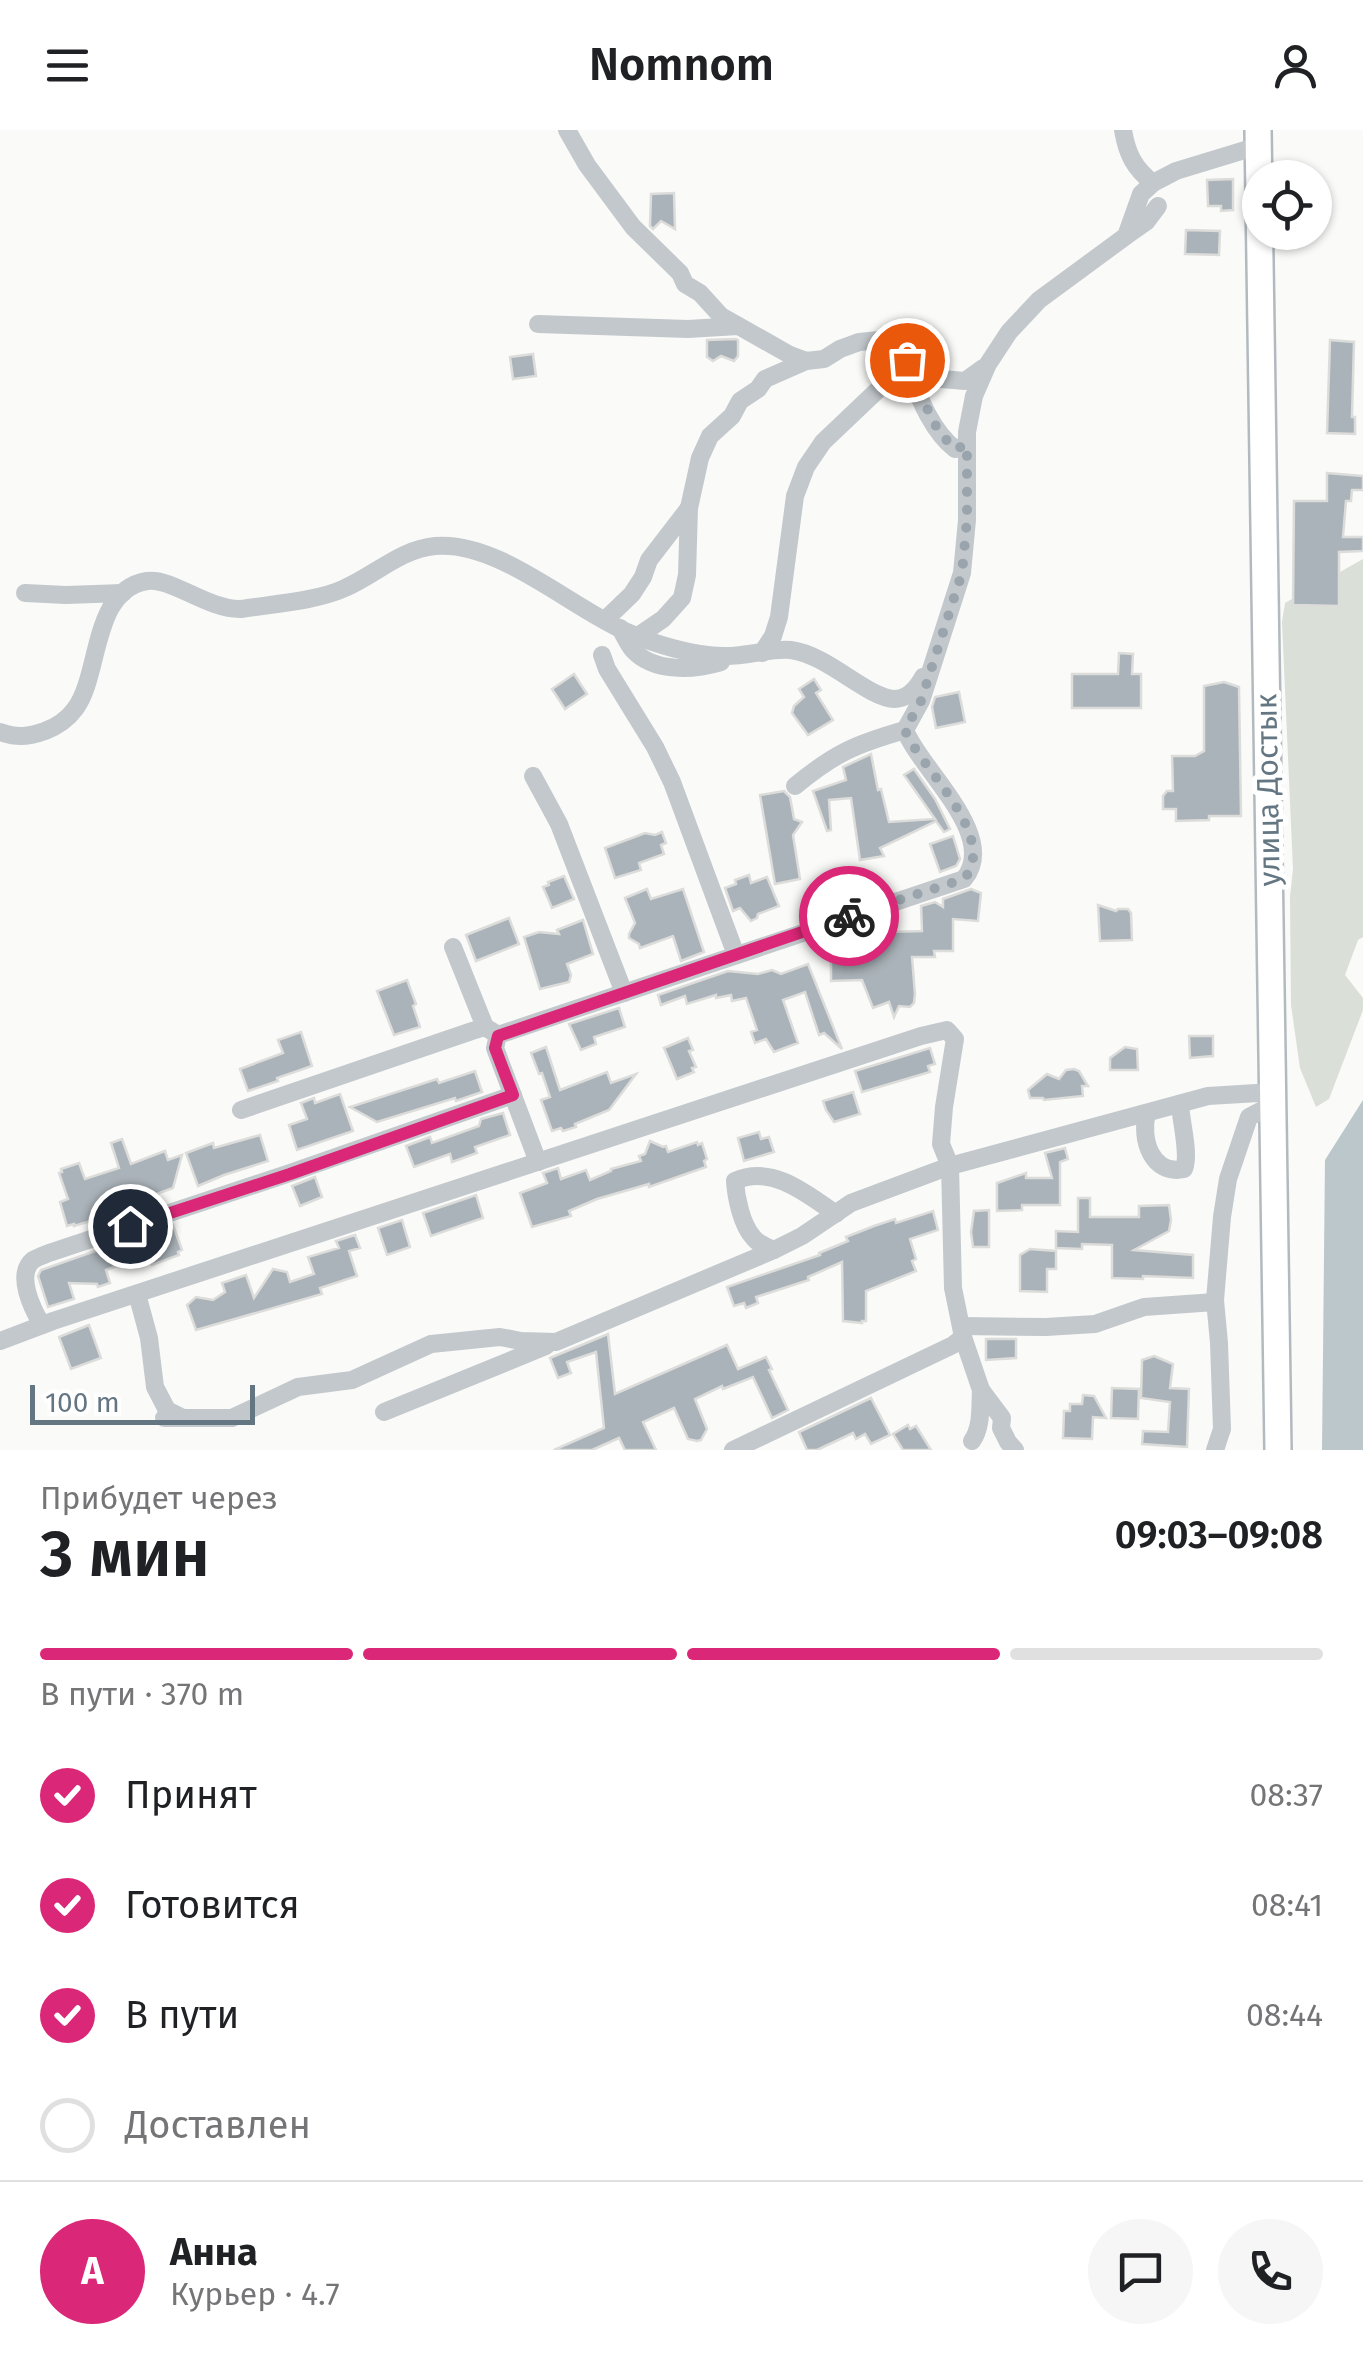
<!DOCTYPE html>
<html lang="ru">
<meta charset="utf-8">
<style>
:root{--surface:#fff;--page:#f6f6f6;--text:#202124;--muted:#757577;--line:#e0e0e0;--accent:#db2777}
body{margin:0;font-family:"Fira Sans",sans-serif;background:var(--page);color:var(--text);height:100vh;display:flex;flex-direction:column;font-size:38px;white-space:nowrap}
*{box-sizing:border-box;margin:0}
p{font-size:32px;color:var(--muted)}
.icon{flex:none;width:55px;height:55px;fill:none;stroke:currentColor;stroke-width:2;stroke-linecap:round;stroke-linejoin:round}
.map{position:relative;height:1320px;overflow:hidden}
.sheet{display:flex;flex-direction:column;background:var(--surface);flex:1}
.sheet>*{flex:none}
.tools{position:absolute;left:1242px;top:30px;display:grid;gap:20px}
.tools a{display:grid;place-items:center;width:90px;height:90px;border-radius:50%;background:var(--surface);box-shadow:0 2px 8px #0004;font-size:50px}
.scale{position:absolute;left:30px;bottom:25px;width:225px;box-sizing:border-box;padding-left:10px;border:5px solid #657683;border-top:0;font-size:28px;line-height:35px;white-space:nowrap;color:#657683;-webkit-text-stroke:8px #fff;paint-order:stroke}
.pin{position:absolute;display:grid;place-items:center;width:85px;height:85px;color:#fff;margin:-42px;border:5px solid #fff;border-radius:50%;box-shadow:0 2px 10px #0007}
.courier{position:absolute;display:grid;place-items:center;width:100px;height:100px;margin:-50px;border:8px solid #db2777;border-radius:50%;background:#fff;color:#222;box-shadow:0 2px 12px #0007}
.summary em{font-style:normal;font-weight:600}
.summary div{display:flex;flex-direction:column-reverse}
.summary{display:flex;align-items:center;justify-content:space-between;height:170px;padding:0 40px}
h1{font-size:65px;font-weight:600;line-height:75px}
.bar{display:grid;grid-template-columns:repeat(4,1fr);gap:15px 10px;align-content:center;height:120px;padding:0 40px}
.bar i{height:12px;border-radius:8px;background:var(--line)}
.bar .selected{background:var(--accent)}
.bar p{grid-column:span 4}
.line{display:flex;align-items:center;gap:25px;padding:0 40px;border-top:2px solid var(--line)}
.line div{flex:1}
.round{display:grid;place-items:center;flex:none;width:105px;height:105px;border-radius:52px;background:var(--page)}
ol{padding:0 40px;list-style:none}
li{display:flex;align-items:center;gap:30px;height:110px}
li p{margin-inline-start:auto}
li .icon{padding:10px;border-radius:50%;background:var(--accent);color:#fff;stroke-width:4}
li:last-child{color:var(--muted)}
li i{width:55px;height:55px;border:5px solid var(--line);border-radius:50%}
header{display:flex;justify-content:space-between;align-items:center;height:130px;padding:0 40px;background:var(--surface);font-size:45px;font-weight:600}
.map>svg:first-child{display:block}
</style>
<header><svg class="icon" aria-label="menu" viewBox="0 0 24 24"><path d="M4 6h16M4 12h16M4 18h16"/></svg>Nomnom<svg class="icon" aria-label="person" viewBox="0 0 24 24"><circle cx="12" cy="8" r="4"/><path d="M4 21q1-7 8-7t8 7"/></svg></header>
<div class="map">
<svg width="1363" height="1320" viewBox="0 0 1363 1320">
<rect width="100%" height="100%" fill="#fafaf8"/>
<polygon fill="#dadfd7" points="1363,429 1363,807 1358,810 1345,845 1363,868 1363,880 1329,969 1316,977 1300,938 1291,875 1290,767 1293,739 1282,492 1285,473"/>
<polygon fill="#bbc7cb" points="1363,970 1363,1320 1322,1320 1325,1030"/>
<g fill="#aab3b9" stroke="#dcdcda" stroke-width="2.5">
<polygon points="1233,49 1233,80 1221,81 1221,76 1208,76 1207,50"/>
<polygon points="674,63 675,99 661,91 653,99 650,96 651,64"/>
<polygon points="1186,100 1220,101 1219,125 1185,124"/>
<polygon points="736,209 738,210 738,226 734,231 721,226 713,231 707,227 707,210"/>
<polygon points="1330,210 1354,212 1352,287 1355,287 1355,304 1327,303"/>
<polygon points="533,224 536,246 513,249 510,227"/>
<polygon points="1327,343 1363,346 1363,360 1352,360 1351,371 1346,371 1343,407 1363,407 1363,421 1339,422 1339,476 1293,475 1294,371 1327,371"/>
<polygon points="1119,523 1133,524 1132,544 1141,544 1141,578 1072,578 1072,544 1118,544"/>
<polygon points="574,544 587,564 565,579 552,559"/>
<polygon points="814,549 821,560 816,563 833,590 808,605 792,583 794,576 804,567 799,559"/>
<polygon points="1224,552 1239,557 1241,686 1209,686 1209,690 1176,691 1176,679 1163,679 1163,666 1167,661 1173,661 1172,626 1195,626 1204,621 1204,556"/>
<polygon points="959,562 965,592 936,598 932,577 935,567"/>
<polygon points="871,624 878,660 881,659 889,692 935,689 904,645 914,639 935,669 950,699 944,702 936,691 880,718 884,726 860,730 851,668 829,670 831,700 827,701 813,661 846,650 843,637"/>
<polygon points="784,661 790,667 794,689 802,692 793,705 800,749 775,754 760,665"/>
<polygon points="662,702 666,713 661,715 664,724 639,733 641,740 615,748 605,718 645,703 655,705"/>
<polygon points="953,706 960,729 956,736 940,742 930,714"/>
<polygon points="749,745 751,753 767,747 779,776 758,784 757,788 751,791 740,778 733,781 725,758 736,754 735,750"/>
<polygon points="564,746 574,769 552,778 543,757 549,755 548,752"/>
<polygon points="647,759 651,769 683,759 704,822 681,831 673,806 640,818 639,814 629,808 629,804 635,793 625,768"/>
<polygon points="971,759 981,763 978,791 953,789 953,821 934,821 935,827 912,827 915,864 914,873 910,877 899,876 894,887 889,872 873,878 862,850 831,851 831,825 837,824 837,816 868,815 868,806 874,803 871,793 884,789 887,802 922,801 921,776 935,772 943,777 943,769"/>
<polygon points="1098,775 1116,781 1118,779 1128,779 1131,783 1132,810 1100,811"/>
<polygon points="509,788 519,814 476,831 466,805"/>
<polygon points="583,790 593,824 567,834 571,845 569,852 540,859 524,807 539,802 559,804 557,800"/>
<polygon points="808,834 842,919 824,903 819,905 805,862 783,870 798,913 774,922 766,909 755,913 751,902 757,900 746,868 732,871 731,865 716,868 716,865 687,874 685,866 661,875 658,865 728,841 758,844 772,840 781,844"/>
<polygon points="407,850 416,874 413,876 420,897 394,905 377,861"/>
<polygon points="619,878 625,897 594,907 596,914 581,920 569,894"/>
<polygon points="301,902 312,936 277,948 278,951 248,961 240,939 283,923 278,910"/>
<polygon points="1189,906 1213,906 1213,926 1190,928"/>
<polygon points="688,908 693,920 689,921 696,937 692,938 694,942 677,949 664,918"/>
<polygon points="546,917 560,960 607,942 611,953 636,944 609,980 575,994 576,997 563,1001 561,998 552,1001 541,970 550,967 542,943 539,944 531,923"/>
<polygon points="1125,917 1137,919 1138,940 1110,940 1110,928"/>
<polygon points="930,918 935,934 928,936 930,942 862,962 855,941"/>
<polygon points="1074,939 1079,941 1088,956 1082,956 1083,966 1044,970 1043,968 1030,968 1028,960 1047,944 1059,949 1066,940"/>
<polygon points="475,941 482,962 456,971 455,968 377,992 350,977 437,949 439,953"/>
<polygon points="853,962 860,984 834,992 826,980 823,971"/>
<polygon points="340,964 353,1001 297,1020 289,995 307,989 301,973 314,968 315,973"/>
<polygon points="503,983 510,1005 475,1017 477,1023 452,1032 450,1024 414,1037 406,1016 430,1007 432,1013 479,996 481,989"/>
<polygon points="759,1002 761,1009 769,1007 774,1022 744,1031 738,1008"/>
<polygon points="260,1005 268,1031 224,1045 198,1056 186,1023 213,1013 214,1018"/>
<polygon points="122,1009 131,1034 165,1021 168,1030 182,1025 173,1058 129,1074 132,1082 101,1093 100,1088 74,1096 74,1094 67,1096 60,1072 68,1069 59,1043 62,1042 61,1039 79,1033 85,1049 119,1038 111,1013"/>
<polygon points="650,1011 663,1017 666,1016 668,1022 697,1012 698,1015 702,1013 707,1029 704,1031 706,1037 649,1057 649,1054 597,1069 569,1081 571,1086 532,1097 520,1063 547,1053 543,1043 558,1038 561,1049 586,1040 590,1050 611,1041 611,1039 641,1031 639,1026 645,1024"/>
<polygon points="1065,1018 1068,1029 1060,1032 1060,1075 1022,1075 1022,1080 997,1081 997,1053 1026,1043 1026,1048 1052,1048 1045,1023"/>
<polygon points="315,1047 322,1067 300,1076 292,1056"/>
<polygon points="476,1065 483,1088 431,1106 423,1083"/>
<polygon points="1078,1068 1090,1068 1090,1087 1139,1087 1139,1076 1169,1075 1171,1090 1169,1101 1134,1120 1193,1125 1193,1148 1143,1146 1143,1149 1112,1148 1112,1115 1082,1114 1082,1119 1056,1118 1056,1101 1078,1102"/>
<polygon points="989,1080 989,1117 973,1117 971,1102 974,1081"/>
<polygon points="933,1081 938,1100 910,1109 916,1129 912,1131 916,1141 866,1161 866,1191 862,1191 862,1193 843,1191 842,1132 808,1147 809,1150 756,1167 758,1173 746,1178 744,1173 734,1176 727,1157 820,1125 819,1123 848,1111 846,1107 874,1096 895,1089 896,1093"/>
<polygon points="402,1090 410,1117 387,1125 378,1098"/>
<polygon points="173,1095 182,1120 178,1122 179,1125 152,1135 141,1106"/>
<polygon points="355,1105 360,1118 349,1121 357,1146 320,1158 322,1164 196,1200 187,1175 196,1167 213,1170 225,1162 222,1153 246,1145 254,1168 273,1139 287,1142 290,1152 314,1144 308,1127 339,1118 336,1111"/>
<polygon points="115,1114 122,1134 106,1140 110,1153 98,1157 97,1154 69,1153 74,1169 48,1177 38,1146 41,1140"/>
<polygon points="1030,1119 1056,1121 1056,1139 1047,1139 1047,1162 1020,1161 1020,1125"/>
<polygon points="89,1195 101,1228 71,1239 59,1207"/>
<polygon points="608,1204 615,1264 727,1215 738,1239 766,1227 772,1239 769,1240 788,1280 772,1288 753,1247 723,1259 722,1256 695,1269 707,1299 701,1310 697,1311 688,1309 674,1278 643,1292 656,1320 625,1320 619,1308 592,1320 554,1320 604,1298 596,1222 567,1232 571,1243 558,1248 550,1228"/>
<polygon points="986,1209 1016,1209 1016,1228 986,1230"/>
<polygon points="1154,1226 1173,1234 1170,1258 1189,1259 1187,1317 1142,1314 1143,1301 1168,1302 1170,1272 1141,1268 1142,1230"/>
<polygon points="1112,1258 1139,1259 1138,1289 1111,1288"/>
<polygon points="1083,1265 1094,1266 1106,1288 1093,1287 1092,1309 1063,1308 1064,1281 1070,1281 1070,1274 1082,1274"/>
<polygon points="871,1268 890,1305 871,1314 865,1304 856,1309 853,1303 817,1320 807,1320 799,1302"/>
<polygon points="908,1295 910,1299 916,1296 931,1320 903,1320 893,1304"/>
</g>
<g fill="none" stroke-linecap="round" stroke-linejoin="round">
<defs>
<polyline id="secondary" points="1258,0 1278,1320"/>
</defs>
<use href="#secondary" stroke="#b3babf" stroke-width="30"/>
<g stroke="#c3c8cc" stroke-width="18">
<polyline points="567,0 587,35 633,97 680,143 685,154 700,163 721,186 790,225 806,231 824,229 840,219 859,212 879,210 896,217 920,243 941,249 965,251 983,238"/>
<path d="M1123,0c4,24 11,38 30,53"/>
<polyline points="1126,106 1146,92 1158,76"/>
<polyline points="538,194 688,199 738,196"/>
<path d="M910,245c10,25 23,57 45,74l12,-4"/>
<polyline points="25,463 66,465 123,463"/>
<polyline points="605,490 632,464 643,447 649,430 689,378"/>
<path d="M620,498c4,7 8,16 13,22 21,23 61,20 88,12"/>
<polyline points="638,506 663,489 682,468 687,445 689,378 700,328 710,306 732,286 740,271 758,259 765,249 806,231"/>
<polyline points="762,523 773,506 779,487 795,366 806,337 823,312 884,254 920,243"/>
<polyline points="602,525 607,539 655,617 672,652 736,825"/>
<path d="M0,602c17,6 28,5 45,-1 13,-5 22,-11 30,-22 26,-34 16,-119 72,-128 24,-4 61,29 94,28 31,-5 77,-8 104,-21 30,-13 56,-39 90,-42 63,-6 136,62 192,86 27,12 67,24 96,24 23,1 46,-8 68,-6 37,5 75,47 103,49 14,0 23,-11 29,-22"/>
<polyline points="533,646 559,694 624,863"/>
<path d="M795,656c40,-33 61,-42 110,-56"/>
<polyline points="453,817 485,897"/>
<path d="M498,905l466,-156c36,-43 -45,-111 -59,-149l16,-29 41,-128 5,-53v-88l7,-36 14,-32 21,-32 30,-32 87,-64 15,-42 12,-11 23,-12 82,-25"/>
<polyline points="498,905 495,918 538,1032"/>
<polyline points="241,980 472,901 485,897 498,905"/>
<path d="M1147,983c-7,26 5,63 37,56 6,-15 -3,-46 -4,-65"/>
<path d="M774,1120c-7,-3 -16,-6 -21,-13 -11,-12 -17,-39 -18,-56 37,-17 72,13 101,33"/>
<polyline points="137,1164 149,1208 155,1257 167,1280 181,1287"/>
<path d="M42,1195c-9,-15 -27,-50 -9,-65 5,-3 11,-5 16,-7l241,-80 223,-78"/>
<polyline points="961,1196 1046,1197 1095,1194 1144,1177 1215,1172"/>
<polyline points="0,1211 53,1191 921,906 947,900 955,909 944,977 941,1014 950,1036 953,1158 963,1207 981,1260 1002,1288 1001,1298 1008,1312 1015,1320"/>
<polyline points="384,1282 546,1216"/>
<polyline points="164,1288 232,1288 298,1257 352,1250 431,1214 500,1207 521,1211 556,1212 774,1120 802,1106 851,1073 950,1036 1208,966 1274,962"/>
<path d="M972,1311c10,-14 8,-34 9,-51"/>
<polyline points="733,1320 953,1215 963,1207"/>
<polyline points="1215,1320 1222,1299 1219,1213 1215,1170 1222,1087 1228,1049 1249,987 1274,974"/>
</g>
<use href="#secondary" stroke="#fff" stroke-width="25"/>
</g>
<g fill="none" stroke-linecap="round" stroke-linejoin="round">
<path stroke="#99a4ac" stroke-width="10" stroke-dasharray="0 18" d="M849,786l115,-37c36,-43 -45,-112 -59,-149l16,-29 41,-128 5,-53v-75l-12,4 -16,-17 -29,-57 10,-2 -13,-13"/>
<polyline stroke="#db2777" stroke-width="12" points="130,1096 290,1044 513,965 495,918 498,906 849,786"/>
</g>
<g text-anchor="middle" stroke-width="10" stroke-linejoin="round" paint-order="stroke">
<g font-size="30" fill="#657683" stroke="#fff">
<text transform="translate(1268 660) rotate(-91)" y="10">улица Достык</text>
</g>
</g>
</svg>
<div class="tools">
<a><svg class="icon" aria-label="locate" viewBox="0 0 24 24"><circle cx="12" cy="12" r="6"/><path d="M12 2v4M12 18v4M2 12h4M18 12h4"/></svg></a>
</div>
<div class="scale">100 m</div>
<div class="pin" style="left:907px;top:230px;background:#ea580c"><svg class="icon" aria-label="bag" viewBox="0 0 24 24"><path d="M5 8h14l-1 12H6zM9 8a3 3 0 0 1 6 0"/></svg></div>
<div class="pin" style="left:130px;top:1096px;background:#1f2937"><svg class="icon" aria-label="home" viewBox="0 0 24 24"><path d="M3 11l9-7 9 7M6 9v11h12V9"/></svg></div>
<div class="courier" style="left:849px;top:786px"><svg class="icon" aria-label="bike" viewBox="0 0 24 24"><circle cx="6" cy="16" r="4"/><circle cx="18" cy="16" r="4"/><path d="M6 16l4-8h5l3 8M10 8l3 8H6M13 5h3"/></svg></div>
</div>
<section class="sheet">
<div class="summary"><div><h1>3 мин</h1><p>Прибудет через</p></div><em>09:03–09:08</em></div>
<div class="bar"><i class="selected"></i><i class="selected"></i><i class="selected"></i><i></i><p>В пути · 370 m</p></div>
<ol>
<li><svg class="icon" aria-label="check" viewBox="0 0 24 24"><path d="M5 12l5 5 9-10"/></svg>Принят<p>08:37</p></li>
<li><svg class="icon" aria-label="check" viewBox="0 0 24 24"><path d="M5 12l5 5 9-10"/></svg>Готовится<p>08:41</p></li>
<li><svg class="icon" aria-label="check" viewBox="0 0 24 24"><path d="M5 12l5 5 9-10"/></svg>В пути<p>08:44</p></li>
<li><i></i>Доставлен</li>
</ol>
<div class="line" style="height:180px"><b class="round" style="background:var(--accent);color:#fff">А</b><div><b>Анна</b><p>Курьер · 4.7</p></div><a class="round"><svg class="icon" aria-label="chat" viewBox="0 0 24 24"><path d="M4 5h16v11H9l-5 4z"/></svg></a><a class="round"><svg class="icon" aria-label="phone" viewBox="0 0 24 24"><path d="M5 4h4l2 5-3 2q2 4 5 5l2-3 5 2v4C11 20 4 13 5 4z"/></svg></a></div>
</section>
